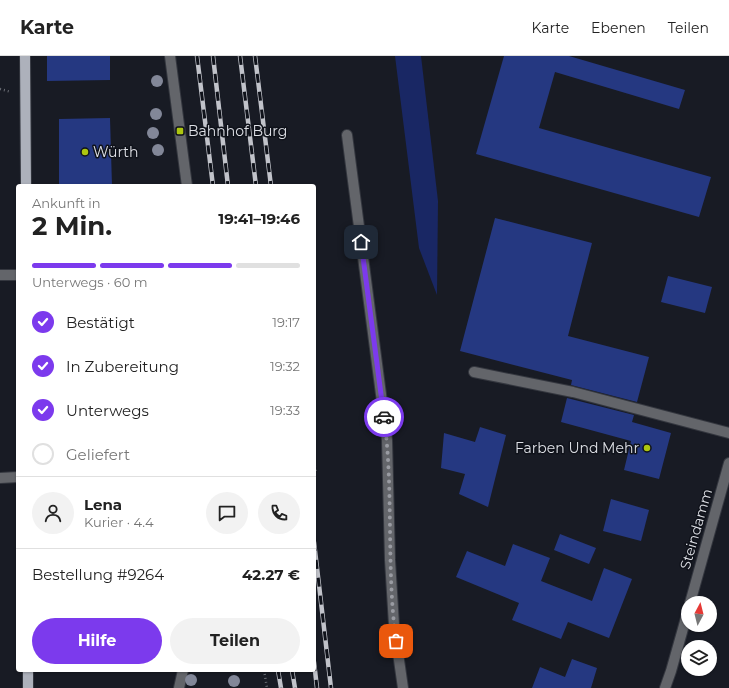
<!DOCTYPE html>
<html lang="de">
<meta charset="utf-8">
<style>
:root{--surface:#fff;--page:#f2f2f2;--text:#222;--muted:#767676;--line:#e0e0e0;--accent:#7c3aed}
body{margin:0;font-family:Montserrat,sans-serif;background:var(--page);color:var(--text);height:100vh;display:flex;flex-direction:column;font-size:15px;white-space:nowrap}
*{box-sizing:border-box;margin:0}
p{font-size:13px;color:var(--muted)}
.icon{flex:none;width:22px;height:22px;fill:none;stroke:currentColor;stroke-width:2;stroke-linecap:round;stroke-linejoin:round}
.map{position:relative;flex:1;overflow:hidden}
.side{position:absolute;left:16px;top:128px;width:300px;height:488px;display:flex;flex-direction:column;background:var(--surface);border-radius:4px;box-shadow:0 1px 3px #0004}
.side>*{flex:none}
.needle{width:26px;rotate:7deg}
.fabs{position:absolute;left:681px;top:540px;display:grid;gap:8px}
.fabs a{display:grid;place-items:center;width:36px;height:36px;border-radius:50%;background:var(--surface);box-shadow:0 1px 3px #0004;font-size:20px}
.pin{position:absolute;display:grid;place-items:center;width:34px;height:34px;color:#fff;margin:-17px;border-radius:8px;box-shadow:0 2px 6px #0006}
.courier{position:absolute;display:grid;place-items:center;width:40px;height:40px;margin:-20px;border:3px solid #7c3aed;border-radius:50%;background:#fff;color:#222;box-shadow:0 1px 5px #0007}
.overview em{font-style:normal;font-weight:700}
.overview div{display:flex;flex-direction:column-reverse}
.overview{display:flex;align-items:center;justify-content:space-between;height:68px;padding:0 16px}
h1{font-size:26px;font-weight:700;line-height:30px}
.bar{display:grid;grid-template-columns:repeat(4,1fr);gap:6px 4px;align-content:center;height:48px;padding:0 16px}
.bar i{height:5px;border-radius:3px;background:var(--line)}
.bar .on{background:var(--accent)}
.bar p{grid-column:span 4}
.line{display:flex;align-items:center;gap:10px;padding:0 16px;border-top:1px solid var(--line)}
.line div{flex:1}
.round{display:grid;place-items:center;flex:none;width:42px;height:42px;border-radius:21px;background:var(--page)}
ol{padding:0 16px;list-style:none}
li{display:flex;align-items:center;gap:12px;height:44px}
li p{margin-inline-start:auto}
li .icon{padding:4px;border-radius:50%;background:var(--accent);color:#fff;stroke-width:4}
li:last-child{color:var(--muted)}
li i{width:22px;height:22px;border:2px solid var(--line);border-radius:50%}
.button{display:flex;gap:8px;margin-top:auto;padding:8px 16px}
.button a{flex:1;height:46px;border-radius:24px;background:var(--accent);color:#fff;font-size:16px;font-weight:700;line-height:46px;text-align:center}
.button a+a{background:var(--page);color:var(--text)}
header{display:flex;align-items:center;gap:24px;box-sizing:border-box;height:56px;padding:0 20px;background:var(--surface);border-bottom:1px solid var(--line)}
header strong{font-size:19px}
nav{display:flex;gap:22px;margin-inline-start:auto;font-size:14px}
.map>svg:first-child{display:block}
</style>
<header>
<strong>Karte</strong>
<nav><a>Karte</a><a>Ebenen</a><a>Teilen</a></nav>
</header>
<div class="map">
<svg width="729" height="632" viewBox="0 0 729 632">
<rect width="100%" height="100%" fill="#181b24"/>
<polygon fill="#192764" points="395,0 421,0 438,145 437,239 419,192"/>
<g fill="#253881">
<polygon points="47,0 110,0 110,24 47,25"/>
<polygon points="504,0 569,0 685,34 679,53 555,16 539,72 711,121 699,161 476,98"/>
<polygon points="110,62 112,130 59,130 59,63"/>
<polygon points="495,162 592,187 568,280 649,301 637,346 571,329 572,324 460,295"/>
<polygon points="668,220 712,231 705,257 661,246"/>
<polygon points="567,342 634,359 632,366 671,377 659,423 624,414 631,385 561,366"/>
<polygon points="480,371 506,379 488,451 459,438 465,418 441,412 444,377 475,386"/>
<polygon points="611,443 649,454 641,485 603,475"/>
<polygon points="560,478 596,492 589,508 554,494"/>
<polygon points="513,488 550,502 541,525 592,545 604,512 632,523 609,582 568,566 561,583 512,564 519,547 456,521 467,495 505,510"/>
<polygon points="572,603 597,612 591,632 532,632 540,611 565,621"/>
</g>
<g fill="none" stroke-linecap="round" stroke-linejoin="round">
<defs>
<g id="minor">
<polyline points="170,0 187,130"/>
<polyline points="347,79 387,384 390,504 394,569 403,632"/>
<polyline points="0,219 18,219"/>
<polyline points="474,316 573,336 729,377"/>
<polyline points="0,422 18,421"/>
<polyline points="690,547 729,407"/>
<polyline points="179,632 183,614"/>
<polyline points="665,632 671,615 688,555"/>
</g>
<g id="major">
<polyline points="25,0 26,130"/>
<polyline points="28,632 28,614"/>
</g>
</defs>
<use href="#minor" stroke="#34373f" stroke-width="12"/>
<use href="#major" stroke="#34373f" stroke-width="12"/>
<g stroke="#6b6e75" stroke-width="2.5" stroke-dasharray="1 3" stroke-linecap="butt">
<polyline points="0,33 11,36"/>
<polyline points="314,417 316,417 315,411"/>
<polyline points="264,614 267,632"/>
</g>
<use href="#minor" stroke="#63656a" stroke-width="10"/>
<use href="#major" stroke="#adb1bb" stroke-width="10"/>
<defs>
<g id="rail">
<polyline points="197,0 213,130"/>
<polyline points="213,0 228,130"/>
<polyline points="240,0 256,130"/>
<polyline points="255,0 271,130"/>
<polyline points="314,486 331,632"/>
<polyline points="314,606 317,632"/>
<polyline points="278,614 281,632"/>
<polyline points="292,614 295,632"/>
</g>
</defs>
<use href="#rail" stroke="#c1c3ca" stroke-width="4.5"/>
<use href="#rail" stroke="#0f121a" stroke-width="3" stroke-dasharray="9" stroke-linecap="butt"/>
</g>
<g fill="#828798">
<circle cx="157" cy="25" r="6"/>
<circle cx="156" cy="58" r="6"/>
<circle cx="153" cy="77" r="6"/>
<circle cx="158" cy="94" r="6"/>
<circle cx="191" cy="624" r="6"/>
<circle cx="234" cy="625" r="6"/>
</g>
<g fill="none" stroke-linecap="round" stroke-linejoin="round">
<path stroke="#999ba2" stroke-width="4" stroke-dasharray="0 7.2" d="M384,361c10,74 2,150 12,224"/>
<polyline stroke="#7c3aed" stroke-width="5" points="361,186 384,361"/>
</g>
<g fill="#adc610" stroke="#0f121a" stroke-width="1.5">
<rect x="176" y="71" width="8" height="8" rx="2"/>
<circle cx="85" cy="96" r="4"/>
<circle cx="647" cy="392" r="4"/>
</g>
<g text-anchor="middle" stroke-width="3" stroke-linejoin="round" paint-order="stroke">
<g font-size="14" fill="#dee0e6" stroke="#0f121a" text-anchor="start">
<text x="188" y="80">Bahnhof Burg</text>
<text x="93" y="101">Würth</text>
<text x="639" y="397" text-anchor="end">Farben Und Mehr</text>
</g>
<g font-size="14" fill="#dee0e6" stroke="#0f121a">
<text transform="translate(696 473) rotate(-74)" y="5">Steindamm</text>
</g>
</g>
</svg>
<div class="fabs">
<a><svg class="needle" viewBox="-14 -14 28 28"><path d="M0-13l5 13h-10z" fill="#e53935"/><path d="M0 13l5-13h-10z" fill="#767676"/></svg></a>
<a><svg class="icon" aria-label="layers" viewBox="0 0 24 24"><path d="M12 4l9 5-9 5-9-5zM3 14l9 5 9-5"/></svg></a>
</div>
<div class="pin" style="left:396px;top:585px;background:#ea580c"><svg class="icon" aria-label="bag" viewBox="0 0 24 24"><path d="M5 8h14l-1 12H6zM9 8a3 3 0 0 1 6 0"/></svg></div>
<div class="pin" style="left:361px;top:186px;background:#1f2937"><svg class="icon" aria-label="home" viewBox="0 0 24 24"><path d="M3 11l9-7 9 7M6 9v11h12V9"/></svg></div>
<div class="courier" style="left:384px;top:361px"><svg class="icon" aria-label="car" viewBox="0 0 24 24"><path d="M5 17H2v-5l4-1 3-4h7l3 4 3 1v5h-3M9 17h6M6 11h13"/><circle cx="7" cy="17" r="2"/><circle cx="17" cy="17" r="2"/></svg></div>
<section class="side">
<div class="overview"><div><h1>2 Min.</h1><p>Ankunft in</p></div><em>19:41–19:46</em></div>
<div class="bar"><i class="on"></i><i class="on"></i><i class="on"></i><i></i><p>Unterwegs · 60 m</p></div>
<ol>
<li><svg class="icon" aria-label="check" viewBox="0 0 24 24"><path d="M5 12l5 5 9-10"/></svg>Bestätigt<p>19:17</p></li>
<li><svg class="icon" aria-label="check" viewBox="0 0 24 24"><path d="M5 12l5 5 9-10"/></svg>In Zubereitung<p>19:32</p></li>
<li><svg class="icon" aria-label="check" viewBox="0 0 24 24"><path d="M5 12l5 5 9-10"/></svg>Unterwegs<p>19:33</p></li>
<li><i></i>Geliefert</li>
</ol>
<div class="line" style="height:72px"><a class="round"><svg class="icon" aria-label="person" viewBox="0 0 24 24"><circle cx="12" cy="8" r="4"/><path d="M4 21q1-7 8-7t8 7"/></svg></a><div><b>Lena</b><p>Kurier · 4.4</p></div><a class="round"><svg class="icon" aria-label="chat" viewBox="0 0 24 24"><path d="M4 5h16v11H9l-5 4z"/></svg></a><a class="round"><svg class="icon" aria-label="phone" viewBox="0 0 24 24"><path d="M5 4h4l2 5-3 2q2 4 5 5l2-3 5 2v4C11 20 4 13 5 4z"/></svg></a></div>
<div class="line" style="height:52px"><div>Bestellung #9264</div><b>42.27 €</b></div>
<div class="button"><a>Hilfe</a><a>Teilen</a></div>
</section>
</div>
